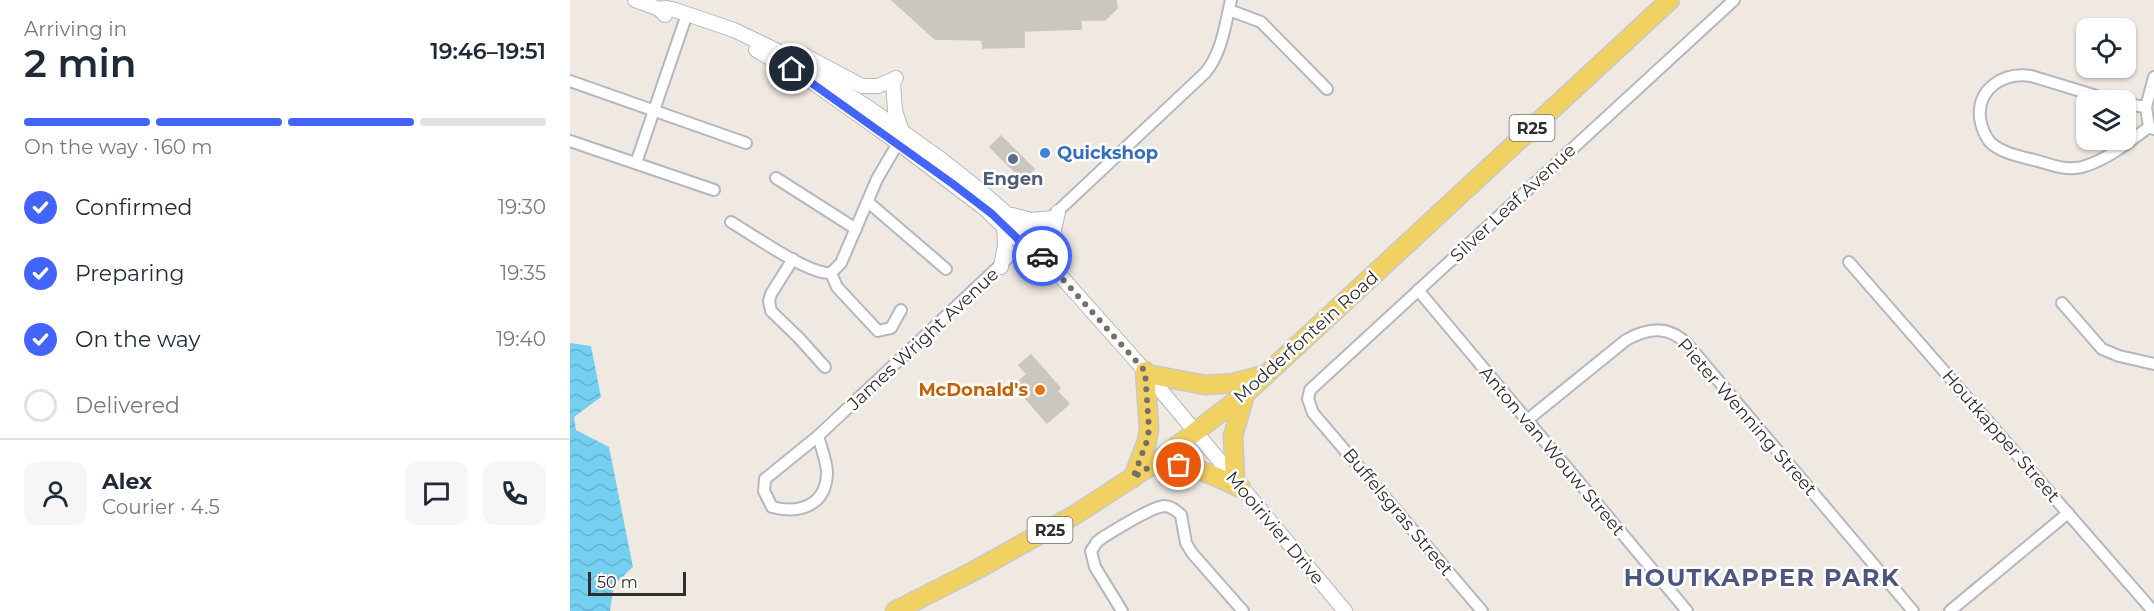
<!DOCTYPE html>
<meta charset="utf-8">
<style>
:root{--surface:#fff;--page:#f6f6f7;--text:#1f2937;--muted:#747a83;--line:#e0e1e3;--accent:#4264fb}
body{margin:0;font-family:Montserrat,sans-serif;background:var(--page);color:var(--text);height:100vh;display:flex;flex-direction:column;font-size:22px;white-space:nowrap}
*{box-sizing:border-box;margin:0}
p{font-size:20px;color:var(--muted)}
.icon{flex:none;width:33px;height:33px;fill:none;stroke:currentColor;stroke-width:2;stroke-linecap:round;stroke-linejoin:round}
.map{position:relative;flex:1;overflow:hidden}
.panel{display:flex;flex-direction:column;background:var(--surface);width:570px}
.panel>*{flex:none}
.tools{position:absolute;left:1506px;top:18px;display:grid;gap:12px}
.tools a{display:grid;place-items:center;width:60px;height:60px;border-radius:12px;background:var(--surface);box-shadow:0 2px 4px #0004;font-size:30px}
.scale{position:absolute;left:18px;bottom:15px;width:98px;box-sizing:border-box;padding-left:6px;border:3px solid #2e2e2e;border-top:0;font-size:16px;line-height:21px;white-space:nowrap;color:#2e2e2e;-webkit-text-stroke:4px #fff;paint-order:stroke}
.pin{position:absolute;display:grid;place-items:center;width:51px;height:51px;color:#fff;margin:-26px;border:3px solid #fff;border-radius:50%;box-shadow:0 2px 6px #0007}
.courier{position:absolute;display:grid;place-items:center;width:60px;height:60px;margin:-30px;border:4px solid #4264fb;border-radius:50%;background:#fff;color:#222;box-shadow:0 2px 8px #0007}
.head em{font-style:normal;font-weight:600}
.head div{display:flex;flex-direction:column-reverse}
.head{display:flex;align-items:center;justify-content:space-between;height:102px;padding:0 24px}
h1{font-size:39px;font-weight:600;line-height:45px}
.bar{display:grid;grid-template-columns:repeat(4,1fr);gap:9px 6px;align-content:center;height:72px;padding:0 24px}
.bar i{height:8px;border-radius:4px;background:var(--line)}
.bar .on{background:var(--accent)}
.bar p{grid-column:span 4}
.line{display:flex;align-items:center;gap:15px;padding:0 24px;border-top:2px solid var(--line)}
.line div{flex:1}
.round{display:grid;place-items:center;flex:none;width:63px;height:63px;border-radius:12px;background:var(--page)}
ol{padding:0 24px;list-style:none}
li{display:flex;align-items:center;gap:18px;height:66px}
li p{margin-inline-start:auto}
li .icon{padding:6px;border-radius:50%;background:var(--accent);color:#fff;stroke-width:4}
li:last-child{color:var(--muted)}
li i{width:33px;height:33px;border:3px solid var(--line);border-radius:50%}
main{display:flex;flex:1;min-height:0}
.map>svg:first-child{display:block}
</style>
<main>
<section class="panel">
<div class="head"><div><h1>2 min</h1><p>Arriving in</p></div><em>19:46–19:51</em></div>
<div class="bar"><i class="on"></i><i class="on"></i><i class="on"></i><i></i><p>On the way · 160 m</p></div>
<ol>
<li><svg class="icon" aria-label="check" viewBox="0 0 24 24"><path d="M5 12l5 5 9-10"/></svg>Confirmed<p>19:30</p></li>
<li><svg class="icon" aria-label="check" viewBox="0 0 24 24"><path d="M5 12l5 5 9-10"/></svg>Preparing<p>19:35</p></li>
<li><svg class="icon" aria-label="check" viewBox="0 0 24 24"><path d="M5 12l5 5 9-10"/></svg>On the way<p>19:40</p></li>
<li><i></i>Delivered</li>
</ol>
<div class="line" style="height:108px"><a class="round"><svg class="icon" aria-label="person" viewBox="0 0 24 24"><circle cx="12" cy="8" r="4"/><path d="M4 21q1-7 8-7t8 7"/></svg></a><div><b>Alex</b><p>Courier · 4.5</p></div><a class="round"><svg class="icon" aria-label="chat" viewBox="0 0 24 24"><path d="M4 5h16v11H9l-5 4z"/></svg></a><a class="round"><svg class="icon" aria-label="phone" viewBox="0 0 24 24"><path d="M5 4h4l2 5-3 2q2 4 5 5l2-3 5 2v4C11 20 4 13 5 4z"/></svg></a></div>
</section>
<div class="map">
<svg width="1584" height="611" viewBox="0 0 1584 611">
<defs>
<pattern id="water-waves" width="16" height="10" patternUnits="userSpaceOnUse" patternTransform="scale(1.5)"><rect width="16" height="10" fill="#75cff0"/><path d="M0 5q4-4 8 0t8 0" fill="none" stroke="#66b2ce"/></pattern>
</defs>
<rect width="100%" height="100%" fill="#efe9e1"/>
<polygon fill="url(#water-waves)" points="0,343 21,346 31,397 4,417 6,430 39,447 63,567 44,585 40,611 0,611"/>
<g fill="#cbc7bf" stroke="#cbc5ba" stroke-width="1.5">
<polygon points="322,0 546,0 547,8 535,20 511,20 511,29 454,31 454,47 413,48 412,40 365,39"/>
<polygon points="431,136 464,169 453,180 420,147"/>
<polygon points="461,355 490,388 487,391 499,404 477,423 449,391 453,389 448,382 457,374 449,365"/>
</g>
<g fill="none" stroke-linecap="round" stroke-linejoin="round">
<defs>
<g id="minor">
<polyline points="659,10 691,22 757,89"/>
<polyline points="0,81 176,143"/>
<path d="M1540,100l-79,-24c-27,-4 -54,12 -51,42 1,8 5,19 11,25 12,11 32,14 47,18 14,4 29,10 44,6 25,-7 47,-25 67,-40l5,2"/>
<polyline points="1556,104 1576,107"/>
<polyline points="1579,127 1576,107 1584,77"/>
<polyline points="0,141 144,190"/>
<polyline points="66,163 117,14"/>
<polyline points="206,178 286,229"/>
<polyline points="298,202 376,269"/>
<path d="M161,222c22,13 78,53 100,51l10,-10 36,-84 21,-36"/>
<polyline points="223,259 201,294 199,301 201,311 229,338 255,367"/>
<polyline points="1279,262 1583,611"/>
<polyline points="261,273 267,287 308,331 321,328 331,310"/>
<polyline points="848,290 1117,611"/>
<polyline points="1492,303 1532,349 1549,356 1584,364"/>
<path d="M956,421l100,-81c23,-13 44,-15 63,6l224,265"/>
<path d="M248,436c3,11 9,26 9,37 -1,33 -28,41 -55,34l-8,-16 1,-12 53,-43 387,-363c17,-20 20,-48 26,-73"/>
<path d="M552,611l-27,-44 -4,-16 6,-9 5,-4c13,-8 49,-31 62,-32 7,0 12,4 17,9l5,28 6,10 51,58"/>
<polyline points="912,611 743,413 738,399 740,390 1164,0"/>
<polyline points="1380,611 1498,513"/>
</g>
<g id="tertiary">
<polyline points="65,0 89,9 95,15"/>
<polyline points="89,9 97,8 105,10 164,30 216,55 299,108 372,160 411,191 462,236 471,254 568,363 775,611"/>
<polyline points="186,50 242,82 328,143 414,208 453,245 471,254"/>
<polyline points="228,52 292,86 308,86 326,78"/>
<polyline points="323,81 325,111 332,131"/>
<polyline points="442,215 461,220 482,218"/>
<polyline points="431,267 435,245 434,226"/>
<polyline points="486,270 482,239 488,212"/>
</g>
<g id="primary">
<polyline points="577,374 635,385 664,383 694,375"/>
<path d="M582,465c38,-2 56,8 89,23"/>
<polyline points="563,478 577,441 579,429 575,371"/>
<polyline points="665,481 663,436 675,394"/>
<polyline points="325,611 402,572 503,516 582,465 675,394 1100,0"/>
</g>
</defs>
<use href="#minor" stroke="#b4b7c1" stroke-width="14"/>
<use href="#tertiary" stroke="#b4b7c1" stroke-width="16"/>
<use href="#primary" stroke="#c9c9c9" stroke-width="21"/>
<use href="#minor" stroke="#fff" stroke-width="10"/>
<use href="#tertiary" stroke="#fff" stroke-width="14"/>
<use href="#primary" stroke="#f2d163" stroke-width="18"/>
</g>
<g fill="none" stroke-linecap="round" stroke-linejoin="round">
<polyline stroke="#726f6d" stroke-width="6" stroke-dasharray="0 10.8" points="472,256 575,371 579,429 577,441 563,478 582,465 609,465"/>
<polyline stroke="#4264fb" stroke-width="8" points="222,69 383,184 422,214 453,244 472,256"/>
</g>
<circle fill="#3f7fe0" stroke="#fff" stroke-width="2" cx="475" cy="153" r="6"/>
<circle fill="#5c6f8a" stroke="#fff" stroke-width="2" cx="443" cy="159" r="6"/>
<circle fill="#e8710a" stroke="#fff" stroke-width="2" cx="470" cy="390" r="6"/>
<g text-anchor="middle" stroke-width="5" stroke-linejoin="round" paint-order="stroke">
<g fill="#fff" stroke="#6d6d6d" stroke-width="1.5">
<rect x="939.5" y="115" width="45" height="26" rx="4.5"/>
<rect x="457.5" y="517" width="45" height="26" rx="4.5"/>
</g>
<g font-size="16" font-weight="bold" fill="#2e2e2e">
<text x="962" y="134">R25</text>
<text x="480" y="536">R25</text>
</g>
<g font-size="18" font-weight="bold" fill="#366cbe" stroke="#fff" text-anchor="start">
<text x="487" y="159">Quickshop</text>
</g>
<g font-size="18" font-weight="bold" fill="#4e5e75" stroke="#fff">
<text x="443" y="185">Engen</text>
</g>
<g font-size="18" fill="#2e2e2e" stroke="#fff">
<text transform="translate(943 203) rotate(-43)" y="6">Silver Leaf Avenue</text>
<text transform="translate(736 337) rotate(-42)" y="6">Modderfontein Road</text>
<text transform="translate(353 339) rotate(-43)" y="6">James Wright Avenue</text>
<text transform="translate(1177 417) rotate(49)" y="6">Pieter Wenning Street</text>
<text transform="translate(1431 436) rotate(49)" y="6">Houtkapper Street</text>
<text transform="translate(982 451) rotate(50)" y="6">Anton van Wouw Street</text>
<text transform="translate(828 512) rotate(50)" y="6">Buffelsgras Street</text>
<text transform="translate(705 528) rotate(50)" y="6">Mooirivier Drive</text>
</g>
<g font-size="18" font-weight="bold" fill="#c56008" stroke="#fff" text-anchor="end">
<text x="458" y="396">McDonald's</text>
</g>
<g font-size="24" font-weight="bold" letter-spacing="1.5" fill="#4d5680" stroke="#fff">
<text x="1192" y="586">HOUTKAPPER PARK</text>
</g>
</g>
</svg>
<div class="tools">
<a><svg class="icon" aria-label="locate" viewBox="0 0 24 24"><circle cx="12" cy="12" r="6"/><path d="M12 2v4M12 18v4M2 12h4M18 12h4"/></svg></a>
<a><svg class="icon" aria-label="layers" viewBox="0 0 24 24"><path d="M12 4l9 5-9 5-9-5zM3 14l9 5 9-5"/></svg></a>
</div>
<div class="scale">50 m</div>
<div class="pin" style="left:609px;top:465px;background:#ea580c"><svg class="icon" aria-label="bag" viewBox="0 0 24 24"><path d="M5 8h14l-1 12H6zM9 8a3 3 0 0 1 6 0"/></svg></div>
<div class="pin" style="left:222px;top:69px;background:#1f2937"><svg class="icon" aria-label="home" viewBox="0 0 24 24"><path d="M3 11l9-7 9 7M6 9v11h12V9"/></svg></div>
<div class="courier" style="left:472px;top:256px"><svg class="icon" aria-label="car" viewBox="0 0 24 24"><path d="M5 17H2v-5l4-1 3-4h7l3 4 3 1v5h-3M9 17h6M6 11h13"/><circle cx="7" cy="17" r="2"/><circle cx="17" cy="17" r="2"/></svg></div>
</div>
</main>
